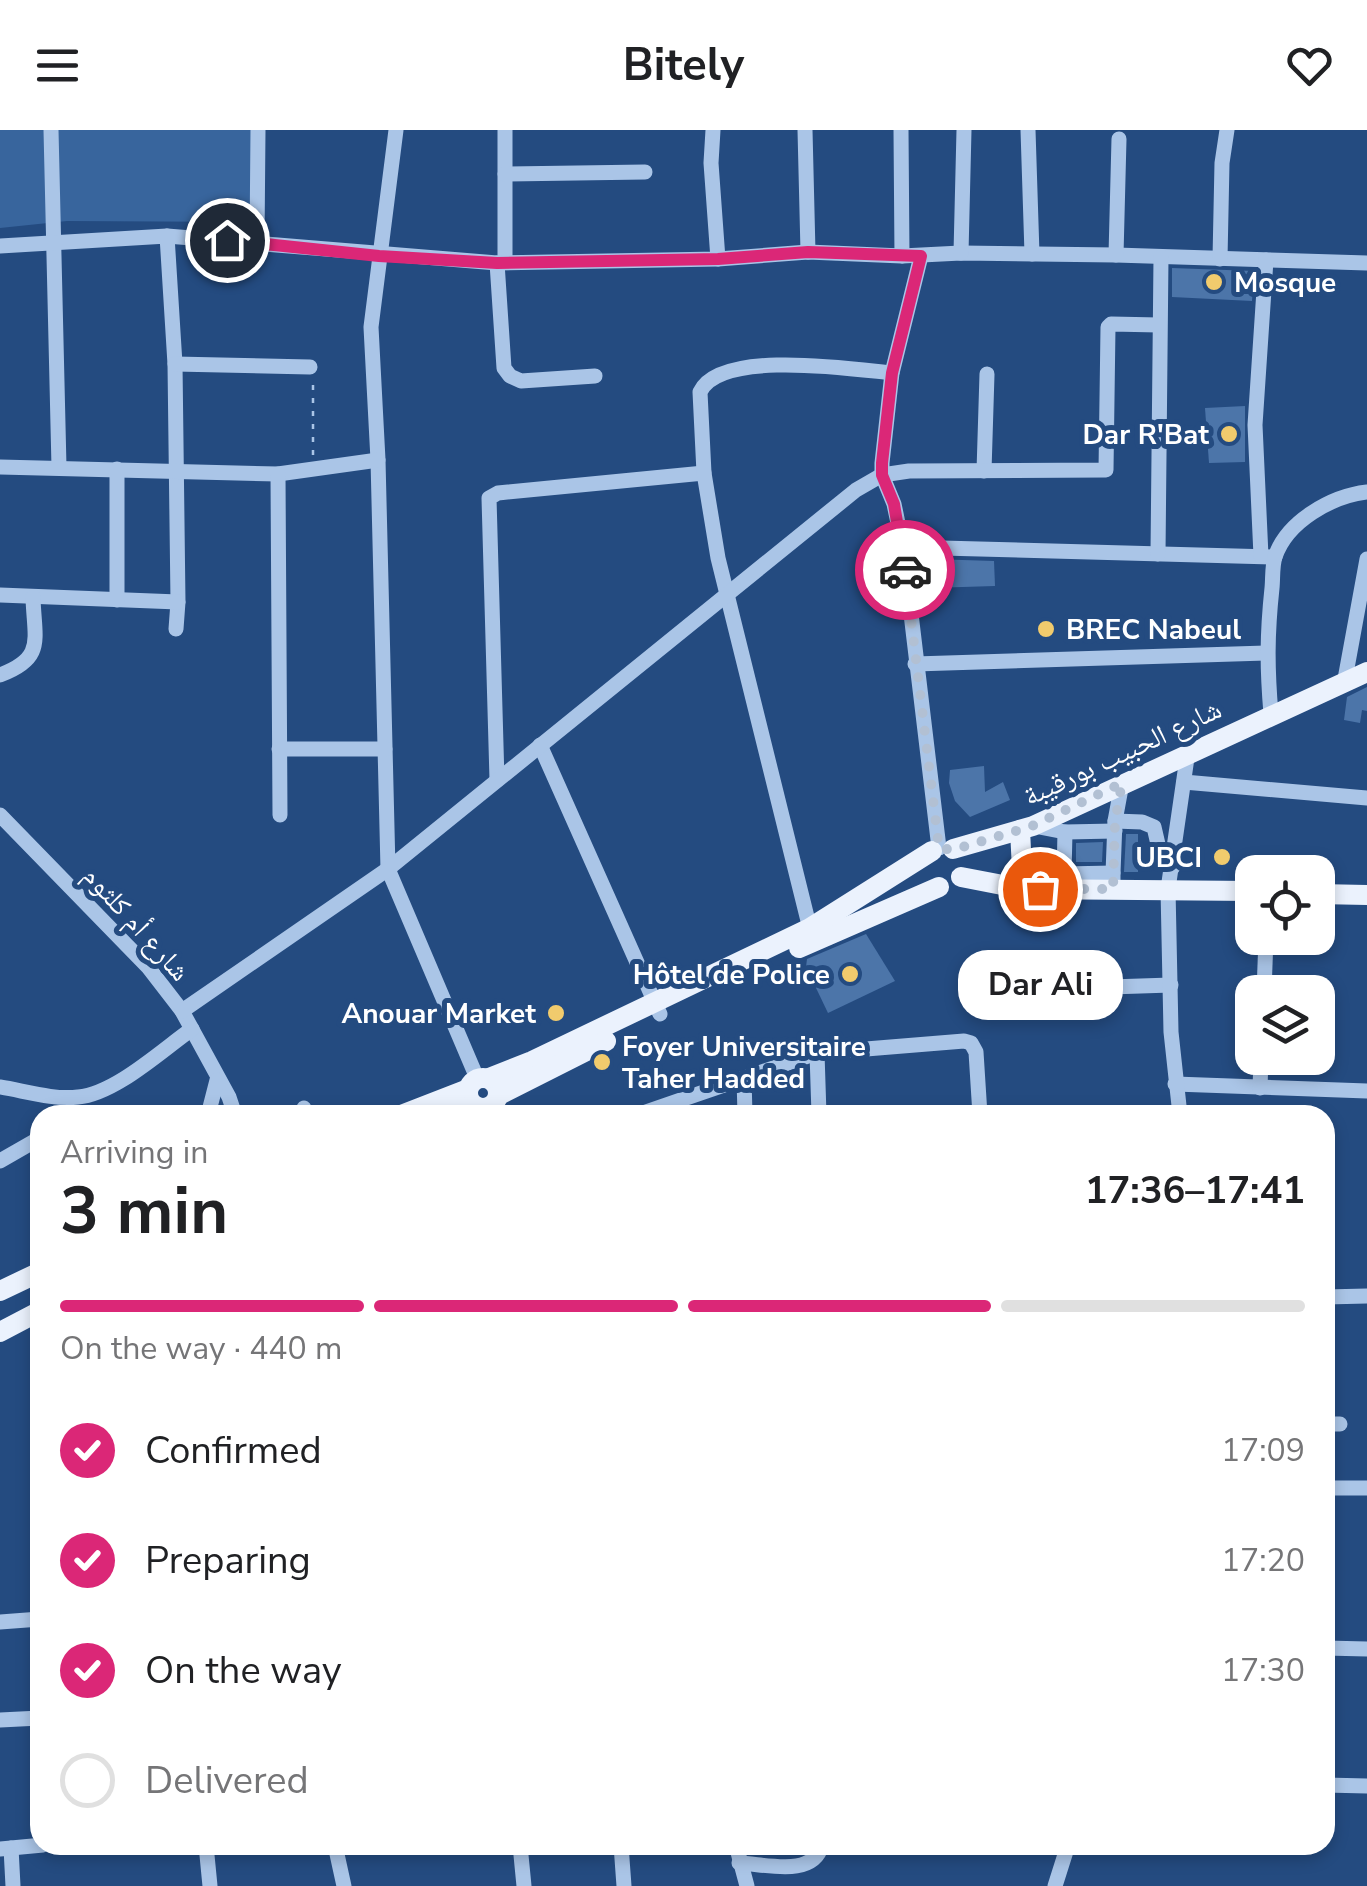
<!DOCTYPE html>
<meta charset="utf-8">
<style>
:root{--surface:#fff;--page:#f2f2f2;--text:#202124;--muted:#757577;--line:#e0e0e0;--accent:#db2777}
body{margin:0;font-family:"Nunito Sans","Noto Naskh Arabic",sans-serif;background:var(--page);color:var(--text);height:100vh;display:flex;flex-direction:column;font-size:38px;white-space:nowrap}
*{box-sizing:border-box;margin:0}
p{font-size:32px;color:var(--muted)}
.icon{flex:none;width:55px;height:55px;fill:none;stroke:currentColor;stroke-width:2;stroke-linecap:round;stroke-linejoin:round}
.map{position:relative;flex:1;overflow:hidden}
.details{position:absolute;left:30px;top:975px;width:1305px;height:750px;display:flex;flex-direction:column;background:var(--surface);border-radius:30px;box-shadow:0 5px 15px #0003}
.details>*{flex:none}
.buttons{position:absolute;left:1235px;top:725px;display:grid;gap:20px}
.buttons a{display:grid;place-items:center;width:100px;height:100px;border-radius:20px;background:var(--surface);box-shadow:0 5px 15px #0003;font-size:50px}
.pin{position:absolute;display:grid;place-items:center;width:85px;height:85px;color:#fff;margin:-42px;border:5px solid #fff;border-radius:50%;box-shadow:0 2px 10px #0007}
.courier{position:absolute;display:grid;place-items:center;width:100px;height:100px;margin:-50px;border:8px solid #db2777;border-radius:50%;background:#fff;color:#222;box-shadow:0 2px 12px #0007}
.bubble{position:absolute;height:70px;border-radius:30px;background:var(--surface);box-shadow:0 5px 15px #0003;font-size:32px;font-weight:700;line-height:70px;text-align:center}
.headline em{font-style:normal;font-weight:700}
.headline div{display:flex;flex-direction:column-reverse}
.headline{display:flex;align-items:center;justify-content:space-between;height:170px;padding:0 30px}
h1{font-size:65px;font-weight:700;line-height:75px}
.bar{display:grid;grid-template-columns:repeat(4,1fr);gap:15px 10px;align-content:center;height:120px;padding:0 30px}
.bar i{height:12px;border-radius:8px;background:var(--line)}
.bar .current{background:var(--accent)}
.bar p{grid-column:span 4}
ol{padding:0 30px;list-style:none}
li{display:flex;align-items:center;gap:30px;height:110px}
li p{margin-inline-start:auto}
li .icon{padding:10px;border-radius:50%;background:var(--accent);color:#fff;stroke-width:4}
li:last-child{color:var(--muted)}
li i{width:55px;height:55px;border:5px solid var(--line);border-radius:50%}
header{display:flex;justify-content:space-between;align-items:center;height:130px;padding:0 30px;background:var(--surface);font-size:45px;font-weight:700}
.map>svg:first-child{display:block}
</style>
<header><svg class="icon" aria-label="menu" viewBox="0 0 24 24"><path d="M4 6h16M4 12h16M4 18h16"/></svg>Bitely<svg class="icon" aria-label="heart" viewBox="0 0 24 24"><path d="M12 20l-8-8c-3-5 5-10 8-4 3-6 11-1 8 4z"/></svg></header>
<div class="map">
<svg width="1367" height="1756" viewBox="0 0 1367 1756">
<rect width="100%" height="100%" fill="#244b80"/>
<polygon fill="#38659d" points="0,0 256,0 256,92 67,91 0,98"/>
<g fill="#4c75a9">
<polygon points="1172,138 1254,141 1252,171 1172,167"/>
<polygon points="1245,276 1245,332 1209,333 1205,278"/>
<polygon points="931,429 994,431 995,456 930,458"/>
<polygon points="1367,557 1367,581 1362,580 1360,593 1344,590 1347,567"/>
<polygon points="984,636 985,662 1003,652 1010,670 970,687 955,671 949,653 950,640"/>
<polygon points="1126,704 1138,704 1138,742 1124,742"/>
<polygon points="1103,712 1102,732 1076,732 1076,713"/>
<polygon points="866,804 895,851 828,883 806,837 807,829"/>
</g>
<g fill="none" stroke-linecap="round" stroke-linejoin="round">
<polyline stroke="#aac5e7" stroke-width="2.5" stroke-dasharray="5 8" stroke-linecap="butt" points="313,325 313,253"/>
<g stroke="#aac5e7" stroke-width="15">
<polyline points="51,0 59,337"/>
<polyline points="396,0 371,197 378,330 388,739 477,948"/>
<polyline points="505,0 505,132"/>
<polyline points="713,0 711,33 718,129"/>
<polyline points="805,0 808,122"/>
<polyline points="901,0 902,126"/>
<polyline points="1028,0 1032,124"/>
<polyline points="505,44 645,42"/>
<polyline points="167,106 175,234 178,472 176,499"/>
<polyline points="257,112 258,0"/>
<polyline points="0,116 167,106 497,133 718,129 808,122 902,126 961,123 1116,125 1367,133"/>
<polyline points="961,123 964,0"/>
<polyline points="1116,125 1119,9"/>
<polyline points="921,126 892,243 882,333 882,345 894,374 903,417 939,718"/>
<polyline points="1220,129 1222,33 1227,0"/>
<polyline points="497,133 504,238 510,246 521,251 595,246"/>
<polyline points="175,234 310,237"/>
<polyline points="0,337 278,344 378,330"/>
<polyline points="984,341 987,244"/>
<polyline points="278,344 280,685"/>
<polyline points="903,417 1275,427"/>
<polyline points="1158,424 1161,127"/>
<polyline points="1261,426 1255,295 1266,130"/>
<polyline points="0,465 178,472"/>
<polyline points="117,470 117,339"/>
<polyline points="915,534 1266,523"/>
<path d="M0,545c46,-17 34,-36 33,-78"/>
<polyline points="1345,549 1367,429"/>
<path d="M1271,584c-4,-47 -4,-79 1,-126 1,-9 0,-22 3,-31 12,-36 57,-61 92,-65"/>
<polyline points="540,615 660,884"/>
<polyline points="279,619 385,619"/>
<polyline points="497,650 489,368 498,363 704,343"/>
<polyline points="1184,652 1367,668"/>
<polyline points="0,685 148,837 182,881 229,967 235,985"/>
<polyline points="1115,691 1142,692 1154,697 1160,723 1173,737"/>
<polyline points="1034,696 1065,702 1115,701"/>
<polyline points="1113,743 1115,691 1122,653"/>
<polyline points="1064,744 1065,702"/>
<polyline points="1042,758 1064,744 1113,743 1113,759"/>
<path d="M812,807l-94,-379 -14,-85 -4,-81c20,-43 152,-23 192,-19"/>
<polyline points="1110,857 1171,855"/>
<polyline points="1264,862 1266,808"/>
<polyline points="182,881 388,739 856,360 882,345 909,341 1106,340 1108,197 1111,194 1159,195"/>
<polyline points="817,923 819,985"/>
<polyline points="744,948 745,985"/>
<polyline points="1175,954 1367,961"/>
<path d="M0,957c25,4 53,13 78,10 37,-3 84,-47 114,-68"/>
<polyline points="1260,958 1261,928"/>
<polyline points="304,978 306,985"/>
<polyline points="487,978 490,985"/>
<polyline points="208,985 217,950"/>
<polyline points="637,985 817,923 964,911 971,913 976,922 980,985"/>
<polyline points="1180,985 1171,902 1168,759 1188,621"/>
<polyline points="0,1031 40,1008"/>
<polyline points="1325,1167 1367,1166"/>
<polyline points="1325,1294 1340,1294"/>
<polyline points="1325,1358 1367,1358"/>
<polyline points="0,1492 40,1489"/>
<polyline points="1325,1518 1367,1519"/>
<polyline points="0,1590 40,1588"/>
<polyline points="1325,1655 1367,1656"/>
<polyline points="206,1715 210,1756"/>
<polyline points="335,1715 344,1756"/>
<polyline points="520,1715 524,1756"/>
<polyline points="621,1715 624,1756"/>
<polyline points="736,1715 747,1756"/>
<polyline points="11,1718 13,1756"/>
<polyline points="0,1719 43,1715"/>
<path d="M739,1733c27,1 74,15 83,-18"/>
<polyline points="1055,1756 1068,1715"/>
</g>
<g stroke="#ebf2fd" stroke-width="20">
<polyline points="1020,700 1023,759"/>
<polyline points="953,719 1033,696 1367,542"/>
<polyline points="961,747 1023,759 1252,761"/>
<polyline points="1318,764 1367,765"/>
<polyline points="799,818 939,757"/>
<circle cx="483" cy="963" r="15"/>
<polyline points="489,948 532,931 810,798 932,721"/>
<polyline points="499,965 606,911"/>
<polyline points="401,985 468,959"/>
<polyline points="450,985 473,975"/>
<polyline points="0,1161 40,1142"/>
<polyline points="0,1202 40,1181"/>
</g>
</g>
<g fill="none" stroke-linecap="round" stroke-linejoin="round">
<polyline stroke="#b2c0d3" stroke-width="10" stroke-dasharray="0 18" points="905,440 939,718 953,720 1032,696 1122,653 1115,692 1113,759 1040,759"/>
<polyline stroke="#db2777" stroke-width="12" points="227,110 379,126 497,133 718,129 808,122 921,126 892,243 882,333 882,345 894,374 905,440"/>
</g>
<g fill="#f1cb6d" stroke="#244b80" stroke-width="4">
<circle cx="1214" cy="152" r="10"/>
<circle cx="1229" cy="304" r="10"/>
<circle cx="1046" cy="499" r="10"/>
<circle cx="1222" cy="727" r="10"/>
<circle cx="850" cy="844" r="10"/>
<circle cx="556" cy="883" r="10"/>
<circle cx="602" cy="932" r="10"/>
</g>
<g text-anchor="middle" stroke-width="10" stroke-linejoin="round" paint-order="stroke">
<g font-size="28" font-weight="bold" fill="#fff" stroke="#244b80" text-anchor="end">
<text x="1234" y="162" text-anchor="start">Mosque</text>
<text x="1209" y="314">Dar R'Bat</text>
<text x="1066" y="509" text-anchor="start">BREC Nabeul</text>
<text x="1202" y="737">UBCI</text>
<text x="830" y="854">Hôtel de Police</text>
<text x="536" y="893">Anouar Market</text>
<text x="622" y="926" text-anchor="start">Foyer Universitaire<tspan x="622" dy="32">Taher Hadded</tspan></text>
</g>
<g font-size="28" fill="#fff" stroke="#244b80">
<text transform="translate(1122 622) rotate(-25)" y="10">شارع الحبيب بورقيبة</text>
<text transform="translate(137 793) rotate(48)" y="10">شارع أم كلثوم</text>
</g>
</g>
</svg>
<div class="buttons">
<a><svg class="icon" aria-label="locate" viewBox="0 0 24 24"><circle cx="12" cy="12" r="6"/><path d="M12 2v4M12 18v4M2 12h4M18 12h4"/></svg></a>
<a><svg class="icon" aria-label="layers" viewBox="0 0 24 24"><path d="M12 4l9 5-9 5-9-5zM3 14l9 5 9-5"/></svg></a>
</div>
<div class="pin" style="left:1040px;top:759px;background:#ea580c"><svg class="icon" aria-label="bag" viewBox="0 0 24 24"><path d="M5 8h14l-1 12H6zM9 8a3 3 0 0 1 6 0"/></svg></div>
<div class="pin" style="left:227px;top:110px;background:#1f2937"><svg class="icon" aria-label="home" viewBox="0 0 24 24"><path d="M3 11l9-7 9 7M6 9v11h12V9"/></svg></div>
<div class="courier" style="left:905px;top:440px"><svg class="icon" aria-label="car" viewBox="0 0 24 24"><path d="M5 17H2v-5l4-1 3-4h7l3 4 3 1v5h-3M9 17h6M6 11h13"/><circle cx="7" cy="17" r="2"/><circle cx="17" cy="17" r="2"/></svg></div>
<div class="bubble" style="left:958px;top:820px;width:165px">Dar Ali</div>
<section class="details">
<div class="headline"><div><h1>3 min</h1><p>Arriving in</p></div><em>17:36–17:41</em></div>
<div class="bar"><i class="current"></i><i class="current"></i><i class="current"></i><i></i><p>On the way · 440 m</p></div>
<ol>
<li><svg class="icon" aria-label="check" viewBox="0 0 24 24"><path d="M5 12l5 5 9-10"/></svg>Confirmed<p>17:09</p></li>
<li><svg class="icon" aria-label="check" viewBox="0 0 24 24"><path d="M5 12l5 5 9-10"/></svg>Preparing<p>17:20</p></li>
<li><svg class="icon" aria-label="check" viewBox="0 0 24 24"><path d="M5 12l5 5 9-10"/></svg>On the way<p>17:30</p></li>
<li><i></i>Delivered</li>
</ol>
</section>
</div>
